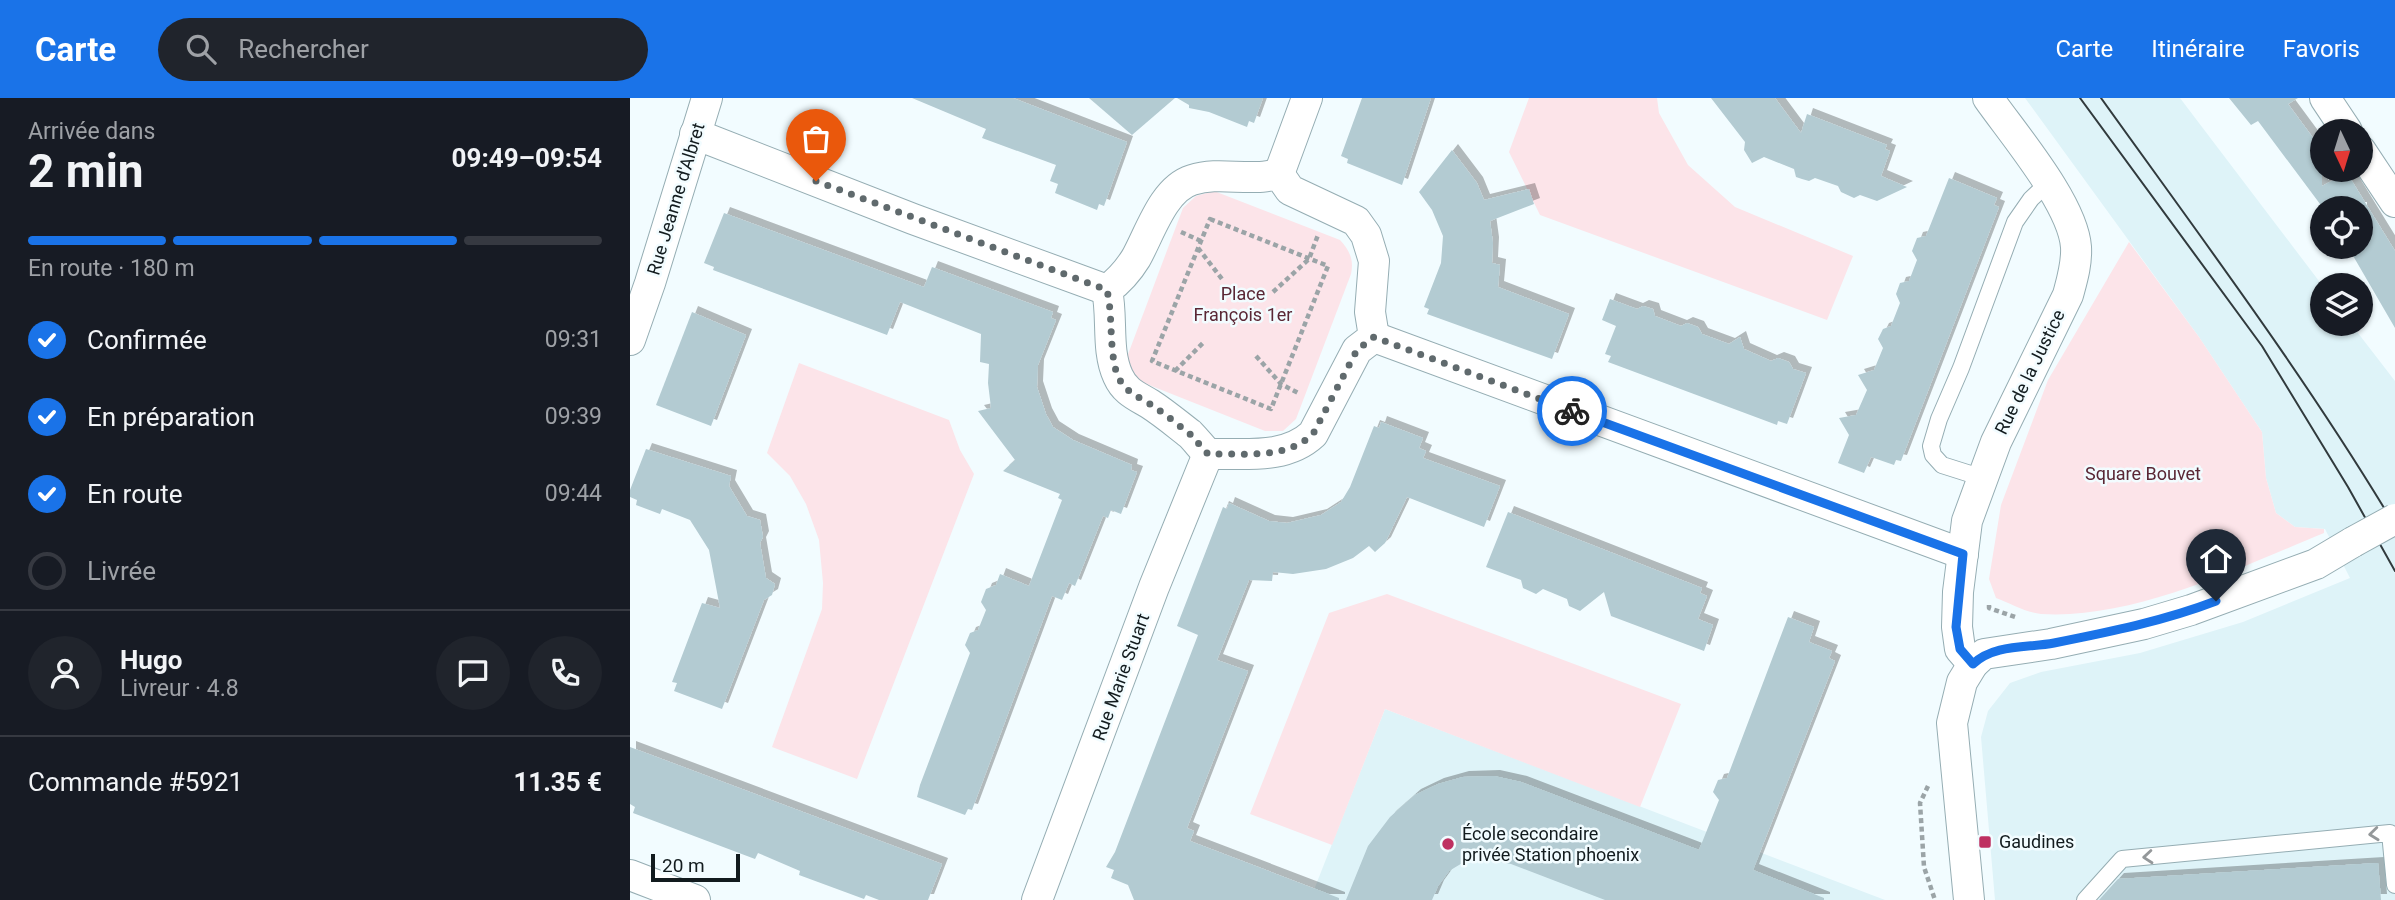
<!DOCTYPE html>
<html lang="fr">
<meta charset="utf-8">
<style>
:root{--surface:#171b24;--page:#20242c;--text:#f1f3f6;--muted:#9ea1a6;--line:#363941;--accent:#1a73e8}
body{margin:0;font-family:Roboto,sans-serif;background:var(--page);color:var(--text);height:100vh;display:flex;flex-direction:column;font-size:26px;white-space:nowrap}
*{box-sizing:border-box;margin:0}
p{font-size:23px;color:var(--muted)}
.icon{flex:none;width:38px;height:38px;fill:none;stroke:currentColor;stroke-width:2;stroke-linecap:round;stroke-linejoin:round}
.map{position:relative;flex:1;overflow:hidden}
.side{display:flex;flex-direction:column;background:var(--surface);width:630px}
.side>*{flex:none}
.needle{width:46px;rotate:176deg}
.tools{position:absolute;left:1680px;top:21px;display:grid;gap:14px}
.tools a{display:grid;place-items:center;width:63px;height:63px;border-radius:50%;background:var(--surface);box-shadow:0 2px 5px #0004;font-size:35px}
.scale{position:absolute;left:21px;bottom:18px;width:89px;box-sizing:border-box;padding-left:7px;border:4px solid #121b1e;border-top:0;font-size:19px;line-height:24px;white-space:nowrap;color:#121b1e;-webkit-text-stroke:5px #f2fcff;paint-order:stroke}
.pin{position:absolute;display:grid;place-items:center;width:60px;height:60px;color:#fff;margin:-72px -30px;border-radius:50% 50% 50% 0;rotate:-45deg;box-shadow:0 0 7px #0007}
.pin .icon{rotate:45deg}
.courier{position:absolute;display:grid;place-items:center;width:70px;height:70px;margin:-35px;border:5px solid #1a73e8;border-radius:50%;background:#fff;color:#222;box-shadow:0 2px 9px #0007}
.headline em{font-style:normal;font-weight:700}
.headline div{display:flex;flex-direction:column-reverse}
.headline{display:flex;align-items:center;justify-content:space-between;height:119px;padding:0 28px}
h1{font-size:46px;font-weight:700;line-height:52px}
.bar{display:grid;grid-template-columns:repeat(4,1fr);gap:10px 7px;align-content:center;height:84px;padding:0 28px}
.bar i{height:9px;border-radius:5px;background:var(--line)}
.bar .active{background:var(--accent)}
.bar p{grid-column:span 4}
.line{display:flex;align-items:center;gap:18px;padding:0 28px;border-top:2px solid var(--line)}
.line div{flex:1}
.round{display:grid;place-items:center;flex:none;width:74px;height:74px;border-radius:37px;background:var(--page)}
ol{padding:0 28px;list-style:none}
li{display:flex;align-items:center;gap:21px;height:77px}
li p{margin-inline-start:auto}
li .icon{padding:7px;border-radius:50%;background:var(--accent);color:#fff;stroke-width:4}
li:last-child{color:var(--muted)}
li i{width:38px;height:38px;border:4px solid var(--line);border-radius:50%}
header{display:flex;align-items:center;gap:42px;box-sizing:border-box;height:98px;padding:0 35px;background:var(--accent);color:#fff}
header strong{font-size:33px}
nav{display:flex;gap:38px;margin-inline-start:auto;font-size:24px}
.search{width:490px;height:63px;background:var(--page);display:flex;align-items:center;gap:18px;box-sizing:border-box;padding:0 24px;border-radius:38px;color:var(--muted);font-size:26px}
main{display:flex;flex:1;min-height:0}
.map>svg:first-child{display:block}
</style>
<header>
<strong>Carte</strong>
<div class="search"><svg class="icon" aria-label="search" viewBox="0 0 24 24"><circle cx="10" cy="10" r="6"/><path d="M15 15l6 6"/></svg>Rechercher</div>
<nav><a>Carte</a><a>Itinéraire</a><a>Favoris</a></nav>
</header>
<main>
<section class="side">
<div class="headline"><div><h1>2 min</h1><p>Arrivée dans</p></div><em>09:49–09:54</em></div>
<div class="bar"><i class="active"></i><i class="active"></i><i class="active"></i><i></i><p>En route · 180 m</p></div>
<ol>
<li><svg class="icon" aria-label="check" viewBox="0 0 24 24"><path d="M5 12l5 5 9-10"/></svg>Confirmée<p>09:31</p></li>
<li><svg class="icon" aria-label="check" viewBox="0 0 24 24"><path d="M5 12l5 5 9-10"/></svg>En préparation<p>09:39</p></li>
<li><svg class="icon" aria-label="check" viewBox="0 0 24 24"><path d="M5 12l5 5 9-10"/></svg>En route<p>09:44</p></li>
<li><i></i>Livrée</li>
</ol>
<div class="line" style="height:126px"><a class="round"><svg class="icon" aria-label="person" viewBox="0 0 24 24"><circle cx="12" cy="8" r="4"/><path d="M4 21q1-7 8-7t8 7"/></svg></a><div><b>Hugo</b><p>Livreur · 4.8</p></div><a class="round"><svg class="icon" aria-label="chat" viewBox="0 0 24 24"><path d="M4 5h16v11H9l-5 4z"/></svg></a><a class="round"><svg class="icon" aria-label="phone" viewBox="0 0 24 24"><path d="M5 4h4l2 5-3 2q2 4 5 5l2-3 5 2v4C11 20 4 13 5 4z"/></svg></a></div>
<div class="line" style="height:91px"><div>Commande #5921</div><b>11.35 €</b></div>
</section>
<div class="map">
<svg width="1765" height="802" viewBox="0 0 1765 802">
<defs>
<filter id="shadow"><feDropShadow dx="6" dy="-6" stdDeviation="0" flood-color="#0004"/></filter>
</defs>
<rect width="100%" height="100%" fill="#f2fcff"/>
<g fill="#def3f8">
<polygon points="1395,0 1550,0 1692,187 1692,226 1721,226 1765,283 1765,802 1365,802 1351,639 1358,613 1380,585 1411,574 1510,555 1613,524 1720,480 1695,431 1665,429 1646,415 1636,380 1632,334 1569,239"/>
<polygon points="755,611 1255,802 680,802"/>
</g>
<g fill="#fce4e9">
<polygon points="899,0 1027,0 1029,15 1058,67 1105,109 1223,158 1197,222 910,117 879,54"/>
<path d="M584,93l126,49c10,11 14,20 11,34l-55,145 -13,12h-18l-126,-50 -10,-11 -2,-13 56,-149 13,-12z"/>
<path d="M1499,144l70,95 63,95 4,46 10,35 19,14 29,2v4c-83,34 -191,87 -283,81 -14,-1 -31,-11 -45,-16l-7,-19 12,-74 47,-125z"/>
<polygon points="169,265 319,322 330,352 344,376 227,681 142,649 192,511 193,485 189,442 176,406 160,378 137,355"/>
<polygon points="757,496 1051,606 1010,709 755,611 702,747 620,716 699,515"/>
</g>
<g fill="#b3cbd2" filter="url(#shadow)">
<polygon points="282,0 383,0 497,44 474,108 469,106 467,112 425,95 428,86 420,83 426,67 352,40 356,31"/>
<polygon points="459,0 545,0 502,37"/>
<polygon points="547,0 633,0 624,25 619,23 617,29 579,14 559,10 559,7"/>
<polygon points="732,0 801,0 772,87 717,65 718,61 711,58"/>
<polygon points="1081,0 1145,0 1171,35 1177,16 1257,47 1255,51 1260,53 1251,78 1277,89 1247,103 1230,97 1224,100 1211,94 1208,88 1185,80 1179,83 1172,81 1166,79 1164,71 1134,59 1122,65 1114,52 1115,44"/>
<polygon points="1599,0 1668,0 1658,6 1692,52 1692,88 1717,75 1765,153 1765,230 1722,156 1731,151 1731,110 1693,110 1628,23 1621,27"/>
<polygon points="822,52 847,85 854,102 899,91 904,106 860,123 863,145 862,165 870,167 868,189 939,216 922,261 797,216 799,211 794,209 811,165 813,138 802,112 789,94"/>
<polygon points="1319,80 1367,100 1364,107 1369,109 1271,363 1266,362 1264,367 1241,359 1234,375 1208,365 1219,337 1209,320 1226,317 1237,292 1228,277 1244,272 1253,250 1248,241 1253,231 1261,228 1270,205 1266,196 1270,185 1279,183 1287,162 1282,153 1287,140 1296,138"/>
<polygon points="94,115 294,189 302,169 423,214 421,220 426,222 408,267 407,289 416,316 423,329 443,342 502,367 501,372 507,374 491,416 481,412 478,420 473,418 445,488 439,485 432,502 422,498 342,712 338,711 335,717 287,699 290,687 340,555 335,547 340,535 348,532 356,512 351,504 356,491 366,487 370,476 399,488 432,402 428,400 430,396 373,373 385,362 348,313 361,310 358,285 359,266 350,264 351,236 270,204 257,237 83,172 84,169 74,165"/>
<polygon points="980,201 1007,211 1013,208 1023,211 1025,218 1051,228 1057,225 1068,229 1072,236 1099,246 1110,239 1114,251 1141,263 1148,260 1159,264 1163,271 1176,275 1157,326 1148,323 1147,327 978,264 981,258 975,256 986,228 972,222"/>
<polygon points="62,214 116,237 81,328 26,307"/>
<polygon points="751,324 793,340 789,350 796,353 793,360 870,388 854,429 777,399 755,445 745,454 739,448 723,460 696,471 663,476 643,474 642,483 619,482 587,562 618,573 557,730 564,733 560,743 709,800 709,802 504,802 498,787 481,780 484,772 476,769 485,754 568,537 547,528 593,409 597,411 599,405 639,423 657,425 691,417 711,404 720,389 744,328 749,330"/>
<polygon points="16,351 101,378 99,388 117,418 130,422 133,439 130,445 136,480 145,486 142,497 134,502 92,611 44,593 47,585 42,584 72,505 90,510 79,452 60,422 32,411 30,416 6,407 7,402 0,399 0,392"/>
<polygon points="878,414 1072,490 1070,495 1077,498 1068,521 1083,527 1074,553 981,518 974,494 950,513 939,508 937,501 913,491 906,496 893,490 891,482 856,469"/>
<polygon points="1158,519 1184,529 1179,544 1202,553 1199,560 1205,563 1123,772 1194,800 1194,802 975,802 881,766 854,761 834,764 819,773 808,788 802,802 716,802 738,748 760,719 785,697 808,686 833,679 864,678 891,684 1069,752 1089,702 1083,694 1088,682 1097,680"/>
<polygon points="0,649 312,766 298,802 249,802 236,797 234,801 169,777 170,773 128,755 125,761 3,715 5,709 0,706"/>
<polygon points="1748,765 1751,802 1469,802 1488,781"/>
</g>
<g fill="none" stroke-linecap="round" stroke-linejoin="round">
<defs>
<g id="service">
<polyline points="1353,380 1312,367 1303,357 1301,348 1309,321 1331,270 1385,124 1401,101 1418,85"/>
<polyline points="1455,802 1492,761 1760,735 1765,787"/>
</g>
<g id="minor">
<polyline points="1695,0 1717,33"/>
<polyline points="65,36 283,121 477,192"/>
<polyline points="1731,53 1765,104"/>
<path d="M649,76l11,16 66,31 10,14 8,26 -4,51 4,25 -17,13 -44,84c-28,26 -68,19 -105,20 -6,-6 -12,-14 -18,-20 -13,-10 -26,-21 -40,-30 -13,-8 -25,-12 -32,-28 -12,-26 -5,-58 -11,-86 12,-9 21,-19 29,-32 14,-25 27,-69 56,-78 22,-7 43,-2 65,-3 8,0 15,-2 22,-3z"/>
<polyline points="649,76 677,0"/>
<polyline points="744,239 1333,456"/>
<polyline points="0,242 20,185 77,0"/>
<path d="M1343,566l-13,-15 -3,-22 1,-35 9,-71 29,-79 72,-147c4,-15 9,-31 8,-48 -3,-43 -62,-112 -88,-149"/>
<polyline points="0,777 65,802"/>
<polyline points="407,802 524,489 578,356"/>
<polyline points="1339,802 1322,625 1332,584 1343,566 1354,556 1421,546 1514,526 1561,512 1686,466 1723,444"/>
</g>
</defs>
<use href="#service" stroke="#95adb3" stroke-width="18"/>
<use href="#minor" stroke="#95adb3" stroke-width="32"/>
<g stroke="#9ba4a7" stroke-width="4.5" stroke-dasharray="5 3.5" stroke-linecap="butt">
<polygon points="580,121 698,168 641,311 522,263"/>
<polyline points="551,134 571,143"/>
<polyline points="568,150 592,181"/>
<polyline points="643,194 679,161 688,137"/>
<polyline points="626,258 651,286 670,296"/>
<polyline points="545,273 574,244"/>
<polyline points="1359,507 1359,510 1388,520"/>
<polyline points="1298,688 1290,705 1294,769 1305,802"/>
</g>
<use href="#service" stroke="#fff" stroke-width="16"/>
<use href="#minor" stroke="#fff" stroke-width="30"/>
<g stroke="#313a3d" stroke-width="2">
<polyline points="1450,0 1632,248 1718,389 1765,473"/>
<path d="M1471,0c101,141 205,279 294,428"/>
</g>
<defs>
<polyline id="minor-bridge" points="1723,444 1765,421"/>
</defs>
<use href="#minor-bridge" stroke="#95adb3" stroke-width="32" stroke-linecap="butt"/>
<use href="#minor-bridge" stroke="#fff" stroke-width="30"/>
</g>
<defs><path id="oneway-chevron" d="M-2-3.5L2.5 0L-2 3.5" fill="none" stroke-width="1.6" stroke-linecap="round" stroke-linejoin="round" transform="scale(1.75)"/></defs>
<g stroke="#94989a">
<use href="#oneway-chevron" transform="translate(1744 736) rotate(174)"/>
<use href="#oneway-chevron" transform="translate(1518 759) rotate(175)"/>
</g>
<g fill="none" stroke-linecap="round" stroke-linejoin="round">
<path stroke="#606a6d" stroke-width="7" stroke-dasharray="0 12.6" d="M186,83l291,109c6,27 2,54 9,81 6,19 19,24 34,33 14,9 27,20 40,30 6,6 12,14 18,20 36,-1 77,6 105,-20l44,-84 17,-13 198,74"/>
<path stroke="#1a73e8" stroke-width="9" d="M942,313l391,143 -7,73 4,22 13,15c21,-20 54,-16 81,-21 55,-11 110,-22 162,-42"/>
</g>
<g fill="#be3061" stroke="#f2fcff" stroke-width="2.5">
<rect x="1348" y="737" width="14" height="14" rx="3.5"/>
<circle cx="818" cy="746" r="7"/>
</g>
<g text-anchor="middle" stroke-width="5" stroke-linejoin="round" paint-order="stroke">
<g font-size="18" fill="#121b1e" stroke="#f2fcff">
<text transform="translate(46 101) rotate(-73)" y="6">Rue Jeanne d'Albret</text>
<text transform="translate(1400 274) rotate(-64)" y="6">Rue de la Justice</text>
<text transform="translate(491 579) rotate(-70)" y="6">Rue Marie Stuart</text>
</g>
<g font-size="18" fill="#5a2735" stroke="#f2fcff">
<text x="613" y="202">Place<tspan x="613" dy="21">François 1er</tspan></text>
<text x="1513" y="382">Square Bouvet</text>
</g>
<g font-size="18" fill="#121b1e" stroke="#f2fcff" text-anchor="start">
<text x="832" y="742">École secondaire<tspan x="832" dy="21">privée Station phoenix</tspan></text>
<text x="1369" y="750">Gaudines</text>
</g>
</g>
</svg>
<div class="tools">
<a><svg class="needle" viewBox="-14 -14 28 28"><path d="M0-13l5 13h-10z" fill="#e53935"/><path d="M0 13l5-13h-10z" fill="#9ea1a6"/></svg></a>
<a><svg class="icon" aria-label="locate" viewBox="0 0 24 24"><circle cx="12" cy="12" r="6"/><path d="M12 2v4M12 18v4M2 12h4M18 12h4"/></svg></a>
<a><svg class="icon" aria-label="layers" viewBox="0 0 24 24"><path d="M12 4l9 5-9 5-9-5zM3 14l9 5 9-5"/></svg></a>
</div>
<div class="scale">20 m</div>
<div class="pin" style="left:186px;top:83px;background:#ea580c"><svg class="icon" aria-label="bag" viewBox="0 0 24 24"><path d="M5 8h14l-1 12H6zM9 8a3 3 0 0 1 6 0"/></svg></div>
<div class="pin" style="left:1586px;top:503px;background:#1f2937"><svg class="icon" aria-label="home" viewBox="0 0 24 24"><path d="M3 11l9-7 9 7M6 9v11h12V9"/></svg></div>
<div class="courier" style="left:942px;top:313px"><svg class="icon" aria-label="bike" viewBox="0 0 24 24"><circle cx="6" cy="16" r="4"/><circle cx="18" cy="16" r="4"/><path d="M6 16l4-8h5l3 8M10 8l3 8H6M13 5h3"/></svg></div>
</div>
</main>
